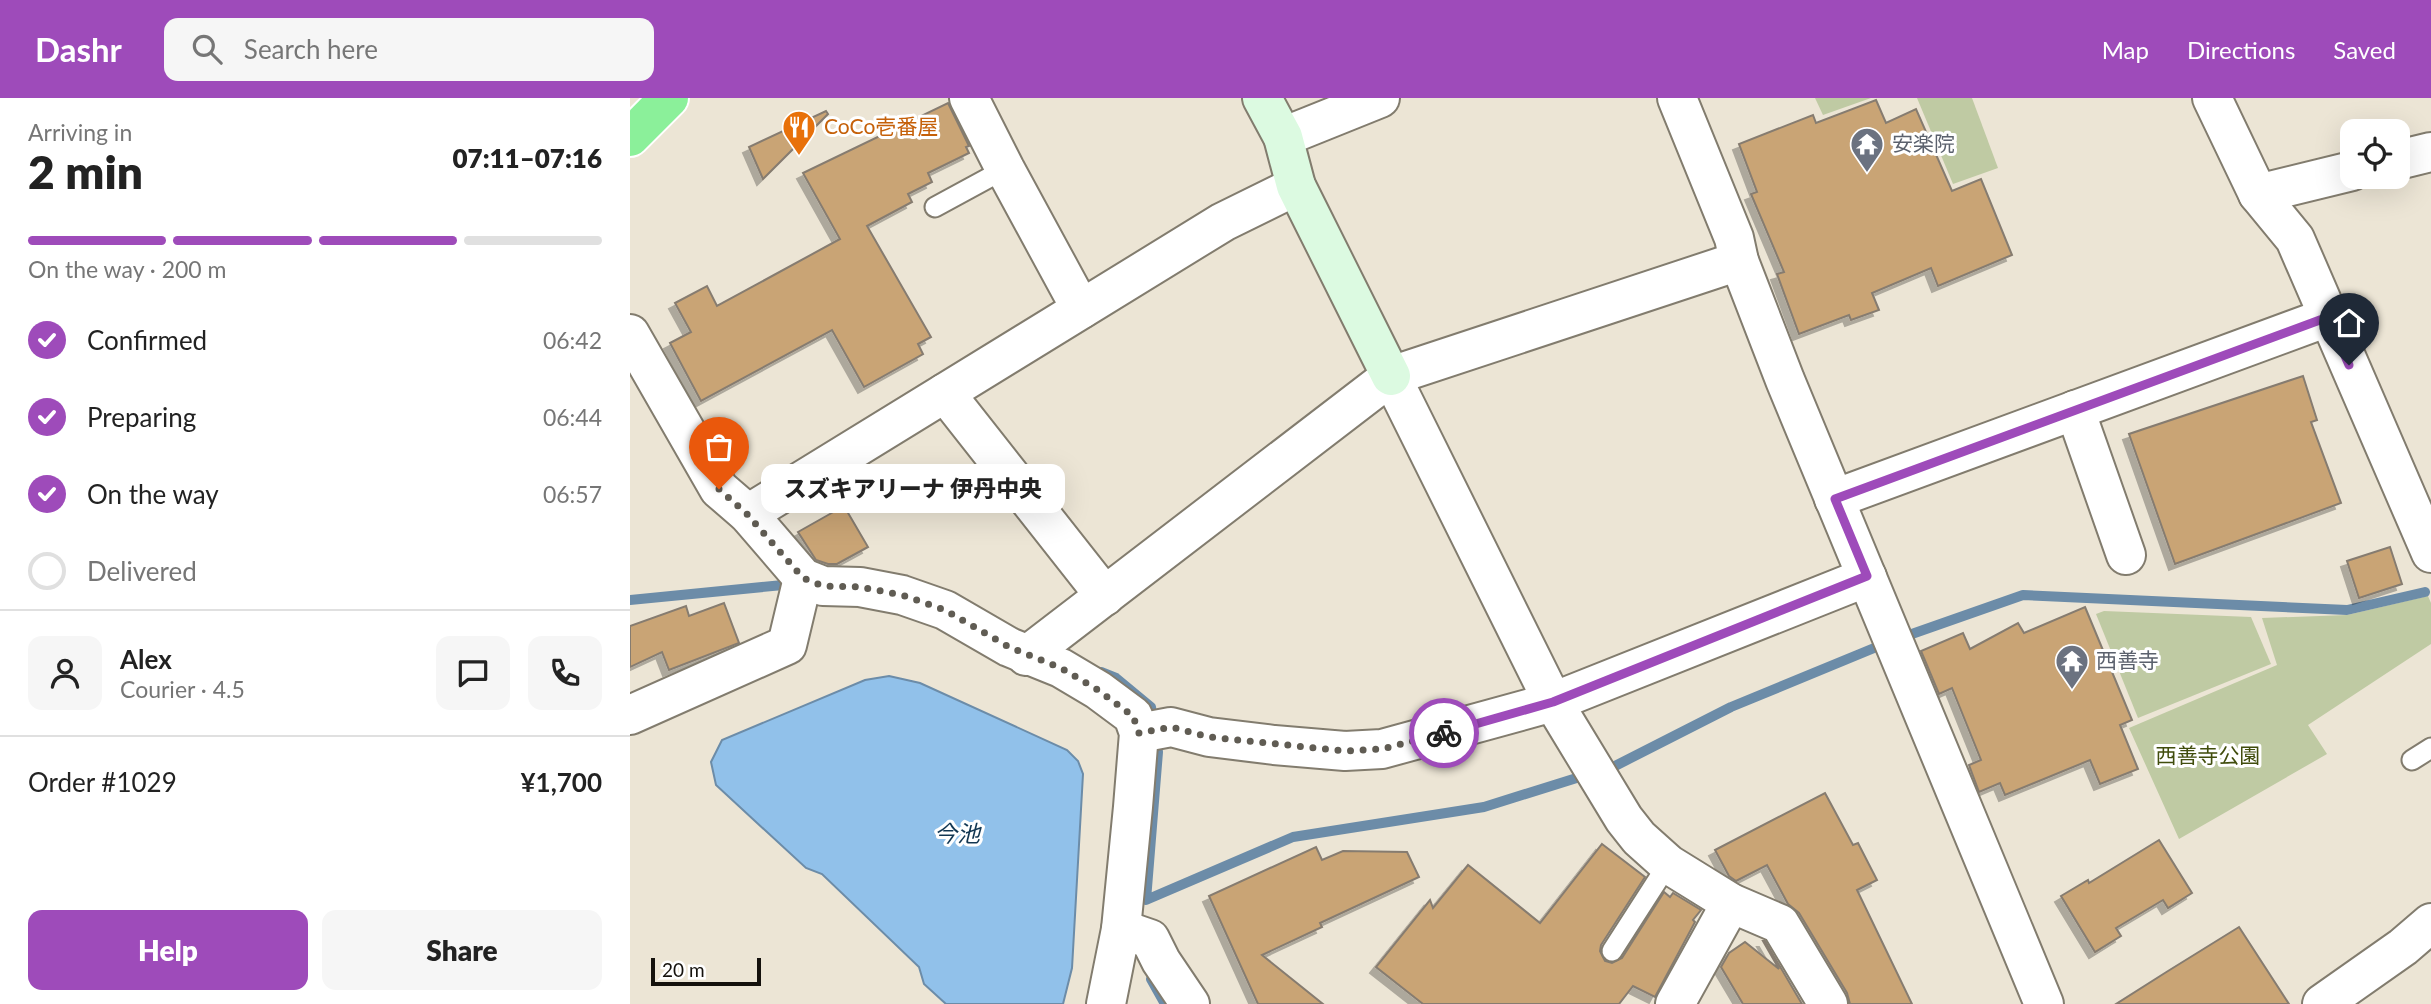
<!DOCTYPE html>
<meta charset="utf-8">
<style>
:root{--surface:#fff;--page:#f6f6f6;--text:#222;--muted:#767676;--line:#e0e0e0;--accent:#9e4bba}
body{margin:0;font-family:Lato,"Noto Sans JP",sans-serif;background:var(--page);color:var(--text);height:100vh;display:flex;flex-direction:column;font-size:26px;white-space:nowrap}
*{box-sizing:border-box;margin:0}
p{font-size:23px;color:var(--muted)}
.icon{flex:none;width:38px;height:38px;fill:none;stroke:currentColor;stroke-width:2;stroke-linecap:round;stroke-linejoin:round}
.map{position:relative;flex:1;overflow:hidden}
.side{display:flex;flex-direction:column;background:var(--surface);width:630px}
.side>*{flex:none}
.buttons{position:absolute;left:1710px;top:21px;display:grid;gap:14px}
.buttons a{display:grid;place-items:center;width:70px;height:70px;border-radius:14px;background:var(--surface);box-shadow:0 7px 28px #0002;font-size:35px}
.scale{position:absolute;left:21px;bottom:18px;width:110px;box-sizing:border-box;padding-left:7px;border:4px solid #15120d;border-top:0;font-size:19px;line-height:24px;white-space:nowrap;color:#15120d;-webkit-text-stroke:5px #fff;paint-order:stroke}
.pin{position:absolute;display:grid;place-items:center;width:60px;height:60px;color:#fff;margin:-72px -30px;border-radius:50% 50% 50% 0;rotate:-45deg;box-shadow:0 0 7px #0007}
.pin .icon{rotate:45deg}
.courier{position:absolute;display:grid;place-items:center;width:70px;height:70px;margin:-35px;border:5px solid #9e4bba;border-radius:50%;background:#fff;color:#222;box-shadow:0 2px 9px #0007}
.bubble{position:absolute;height:49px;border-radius:14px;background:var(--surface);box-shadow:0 7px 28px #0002;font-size:23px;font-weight:800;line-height:49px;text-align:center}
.overview em{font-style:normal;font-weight:800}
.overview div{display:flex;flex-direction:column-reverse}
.overview{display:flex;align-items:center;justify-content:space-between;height:119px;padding:0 28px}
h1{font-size:46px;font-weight:800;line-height:52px}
.bar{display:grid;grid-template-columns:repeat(4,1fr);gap:10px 7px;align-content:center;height:84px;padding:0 28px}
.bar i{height:9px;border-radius:5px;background:var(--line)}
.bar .on{background:var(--accent)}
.bar p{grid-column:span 4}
.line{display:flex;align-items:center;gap:18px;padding:0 28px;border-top:2px solid var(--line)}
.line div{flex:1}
.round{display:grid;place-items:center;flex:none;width:74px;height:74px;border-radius:14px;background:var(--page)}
ol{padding:0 28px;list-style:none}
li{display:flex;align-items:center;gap:21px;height:77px}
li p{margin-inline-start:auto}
li .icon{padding:7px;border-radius:50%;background:var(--accent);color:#fff;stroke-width:4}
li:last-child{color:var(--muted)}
li i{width:38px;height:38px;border:4px solid var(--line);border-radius:50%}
.primary-button{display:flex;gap:14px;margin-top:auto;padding:14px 28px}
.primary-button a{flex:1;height:80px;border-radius:14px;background:var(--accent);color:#fff;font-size:28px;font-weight:800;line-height:80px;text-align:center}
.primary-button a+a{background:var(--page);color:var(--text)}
header{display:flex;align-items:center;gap:42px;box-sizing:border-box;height:98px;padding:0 35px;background:var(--accent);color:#fff}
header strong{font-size:33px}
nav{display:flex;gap:38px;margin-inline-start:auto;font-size:24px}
.search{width:490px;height:63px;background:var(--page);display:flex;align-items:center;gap:18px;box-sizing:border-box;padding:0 24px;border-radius:14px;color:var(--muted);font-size:26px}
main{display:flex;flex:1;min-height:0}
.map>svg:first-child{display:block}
</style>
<header>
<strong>Dashr</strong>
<div class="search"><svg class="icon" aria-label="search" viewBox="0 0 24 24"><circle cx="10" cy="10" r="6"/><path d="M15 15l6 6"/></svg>Search here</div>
<nav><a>Map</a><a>Directions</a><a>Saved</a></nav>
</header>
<main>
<section class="side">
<div class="overview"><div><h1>2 min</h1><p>Arriving in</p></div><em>07:11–07:16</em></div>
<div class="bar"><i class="on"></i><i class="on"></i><i class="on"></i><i></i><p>On the way · 200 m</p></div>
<ol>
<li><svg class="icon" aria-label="check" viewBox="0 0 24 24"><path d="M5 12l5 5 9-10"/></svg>Confirmed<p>06:42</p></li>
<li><svg class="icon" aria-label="check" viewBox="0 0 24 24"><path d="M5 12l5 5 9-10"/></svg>Preparing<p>06:44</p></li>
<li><svg class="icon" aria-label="check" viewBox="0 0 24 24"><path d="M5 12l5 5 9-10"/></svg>On the way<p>06:57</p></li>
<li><i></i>Delivered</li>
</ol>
<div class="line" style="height:126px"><a class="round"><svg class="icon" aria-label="person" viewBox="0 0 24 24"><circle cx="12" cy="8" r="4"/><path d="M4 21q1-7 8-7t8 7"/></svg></a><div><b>Alex</b><p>Courier · 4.5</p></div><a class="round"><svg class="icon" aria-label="chat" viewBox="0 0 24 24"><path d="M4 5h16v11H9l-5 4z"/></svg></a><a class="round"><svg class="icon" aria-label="phone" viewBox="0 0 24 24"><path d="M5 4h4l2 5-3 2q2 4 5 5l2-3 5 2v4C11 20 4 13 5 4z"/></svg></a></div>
<div class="line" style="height:91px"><div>Order #1029</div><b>¥1,700</b></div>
<div class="primary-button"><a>Help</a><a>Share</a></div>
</section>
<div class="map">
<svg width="1801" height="906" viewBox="0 0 1801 906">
<defs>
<filter id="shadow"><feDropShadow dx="-6" dy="6" stdDeviation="0" flood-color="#0004"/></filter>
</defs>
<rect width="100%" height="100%" fill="#ece5d5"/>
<g fill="#bfcaa3">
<polygon points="1185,0 1241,0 1193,17"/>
<polygon points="1287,0 1342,0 1368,70 1323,86"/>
<polygon points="1798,498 1801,505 1801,546 1678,627 1697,656 1549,741 1499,630 1647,567 1632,520 1717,517"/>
<polygon points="1474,513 1621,519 1641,566 1508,620 1466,516"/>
</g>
<polygon fill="#91c1ea" stroke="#6c8ca8" stroke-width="2" points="259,578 290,585 437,652 448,663 453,676 442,870 433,906 316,906 294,886 289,869 192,776 176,770 86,687 81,664 92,642 235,582"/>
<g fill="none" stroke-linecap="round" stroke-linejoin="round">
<g stroke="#6c8ca8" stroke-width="10">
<polyline points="0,502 153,487"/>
<polyline points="1279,537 1393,497 1717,512 1795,494"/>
<polyline points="471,574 486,580 521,609 528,654 516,802 663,739 854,709 953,678"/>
<polyline points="985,668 1101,609 1249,548"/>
<polyline points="521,881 535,906"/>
</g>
</g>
<g fill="#c9a474" stroke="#867c70" stroke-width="2" filter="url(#shadow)">
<polygon points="1246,2 1256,25 1286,11 1322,93 1351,81 1382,157 1308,188 1301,170 1242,195 1249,212 1221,222 1219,217 1169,236 1147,176 1154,174 1121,96 1127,94 1109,46 1183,17 1186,25"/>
<polygon points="318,5 339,48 336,49 339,55 298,75 302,84 278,96 282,104 237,128 301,239 288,246 293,256 234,289 202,232 71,303 40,245 61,234 45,205 77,188 87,208 210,141 173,75"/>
<polygon points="196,13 198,16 133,81 119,49"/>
<polygon points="1673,278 1687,322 1681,324 1711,405 1545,466 1499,336"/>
<polygon points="214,408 238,449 207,466 198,466 186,462 168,434"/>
<polygon points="1760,449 1772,486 1729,500 1717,463"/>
<polygon points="94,505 109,545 39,572 32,554 0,569 0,528 56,508 59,518"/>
<polygon points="1455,509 1502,622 1490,627 1508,671 1470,686 1460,662 1375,697 1370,685 1349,694 1339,667 1351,662 1322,590 1309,596 1291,553 1333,535 1340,551 1388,525 1394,535"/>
<polygon points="1195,695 1223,747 1228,745 1247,782 1227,792 1282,906 1220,906 1217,895 1169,815 1158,806 1137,767 1106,783 1099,778 1085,752"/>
<polygon points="1529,742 1562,795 1538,810 1533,802 1486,830 1491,838 1465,854 1431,798 1458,782 1459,785"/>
<polygon points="972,746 1015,779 971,847 970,853 975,863 982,865 992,860 1034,794 1040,799 1043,795 1071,812 1063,822 1065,824 1025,899 1003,888 989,906 793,906 746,869 800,802 803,810 838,767 910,825"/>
<polygon points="686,749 692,762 713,753 777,754 789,779 690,825 692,829 632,857 693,906 628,906 579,798"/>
<polygon points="1609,829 1659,906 1486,906 1538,873"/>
<polygon points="1133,843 1135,843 1172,906 1113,906 1091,869 1099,855 1115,844 1149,871"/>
</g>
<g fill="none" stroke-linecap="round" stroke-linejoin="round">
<defs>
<g id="lane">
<polyline points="305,109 375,71"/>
<polyline points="1782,662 1801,650"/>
<polyline points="982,853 1038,766"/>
</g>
<g id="street">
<polyline points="339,0 375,71 451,211"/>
<polyline points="1047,0 1104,140 1109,163 1155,282 1414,906"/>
<polyline points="1582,0 1628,96 1665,141 1801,455"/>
<polyline points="653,39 750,0"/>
<polyline points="1768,62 1801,54"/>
<polyline points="1628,96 1722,73"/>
<polyline points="0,236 89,391 118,416 173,480 193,488 230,489 272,497 315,512 379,549 431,570 468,592 503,618 509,635 503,709 491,831 476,906"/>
<polyline points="761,278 923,604 994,721 1009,740 1038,766 1101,805 1150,826 1198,906"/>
<polyline points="315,295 475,498"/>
<polyline points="1445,312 1496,457"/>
<polyline points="1204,401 1698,219"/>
<polyline points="118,416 593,124 666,88"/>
<polyline points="396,558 761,278 1109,163"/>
<polyline points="0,617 157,547 173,480"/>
<polyline points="509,635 541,629 579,639 644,647 715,653 752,651 923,604 1237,479"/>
<polyline points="491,831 520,841 531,863 560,906"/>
<polyline points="1045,906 1101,805"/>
<polyline points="1692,906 1773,849 1801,825"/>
</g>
<polyline id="secondary" points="632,0 653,39 666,88 761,278"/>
<polyline id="highway" points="0,39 39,0"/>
</defs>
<use href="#lane" stroke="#827c6e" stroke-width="23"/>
<use href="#street" stroke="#827c6e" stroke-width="42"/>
<use href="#secondary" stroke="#827c6e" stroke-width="42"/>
<use href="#highway" stroke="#fff" stroke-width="42"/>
<use href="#lane" stroke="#fff" stroke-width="19"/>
<use href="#street" stroke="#fff" stroke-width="38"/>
<use href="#secondary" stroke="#dcfae1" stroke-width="38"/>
<use href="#highway" stroke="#8bf09a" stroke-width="38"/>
</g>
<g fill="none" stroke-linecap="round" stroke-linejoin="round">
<polyline stroke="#605c53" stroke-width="7" stroke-dasharray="0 12.6" points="89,391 117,416 173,480 193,488 230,489 272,497 315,512 379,549 431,570 468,592 503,618 509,635 541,629 579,639 715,653 752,651 814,635"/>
<polyline stroke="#9e4bba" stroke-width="9" points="814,635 923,604 1237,478 1205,401 1698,219 1719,267"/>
</g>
<defs>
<symbol id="restaurant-pin" viewBox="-11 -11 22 30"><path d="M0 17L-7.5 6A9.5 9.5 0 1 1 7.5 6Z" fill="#e8710a" stroke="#fff"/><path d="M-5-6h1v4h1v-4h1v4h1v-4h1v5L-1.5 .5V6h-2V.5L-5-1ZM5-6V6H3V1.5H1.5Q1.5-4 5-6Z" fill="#fff"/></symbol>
<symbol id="temple-pin" viewBox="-11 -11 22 30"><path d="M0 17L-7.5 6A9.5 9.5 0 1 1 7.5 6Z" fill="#6b7280" stroke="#fff"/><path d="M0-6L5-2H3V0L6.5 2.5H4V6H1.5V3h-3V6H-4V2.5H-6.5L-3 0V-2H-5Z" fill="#fff"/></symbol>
</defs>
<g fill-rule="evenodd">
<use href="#restaurant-pin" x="150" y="10" width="38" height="52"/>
<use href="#temple-pin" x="1218" y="27" width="38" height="52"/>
<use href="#temple-pin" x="1423" y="544" width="38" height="52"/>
</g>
<g text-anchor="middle" stroke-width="6" stroke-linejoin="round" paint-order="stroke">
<g font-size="21" fill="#c56008" stroke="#fff" text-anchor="start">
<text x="194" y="36">CoCo壱番屋</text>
</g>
<g font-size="21" fill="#5b616d" stroke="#fff" text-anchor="start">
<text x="1262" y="53">安楽院</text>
<text x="1466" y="570">西善寺</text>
</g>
<g font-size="21" fill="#414d0d" stroke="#fff">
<text x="1578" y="665">西善寺公園</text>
</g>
<g font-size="23" font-style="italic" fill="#113652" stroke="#fff">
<text x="327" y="744">今池</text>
</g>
</g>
</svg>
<div class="buttons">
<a><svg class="icon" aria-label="locate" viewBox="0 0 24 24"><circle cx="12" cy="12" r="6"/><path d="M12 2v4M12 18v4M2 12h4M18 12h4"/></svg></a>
</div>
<div class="scale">20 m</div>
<div class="pin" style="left:89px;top:391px;background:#ea580c"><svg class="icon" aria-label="bag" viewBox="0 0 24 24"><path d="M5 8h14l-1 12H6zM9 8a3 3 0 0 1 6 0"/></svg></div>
<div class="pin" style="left:1719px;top:267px;background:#1f2937"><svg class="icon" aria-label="home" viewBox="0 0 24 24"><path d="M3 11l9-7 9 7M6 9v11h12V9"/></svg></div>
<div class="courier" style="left:814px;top:635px"><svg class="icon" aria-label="bike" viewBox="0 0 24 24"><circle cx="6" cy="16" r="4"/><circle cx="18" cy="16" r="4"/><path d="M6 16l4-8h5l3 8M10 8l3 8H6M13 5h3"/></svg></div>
<div class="bubble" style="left:131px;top:366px;width:304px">スズキアリーナ 伊丹中央</div>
</div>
</main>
